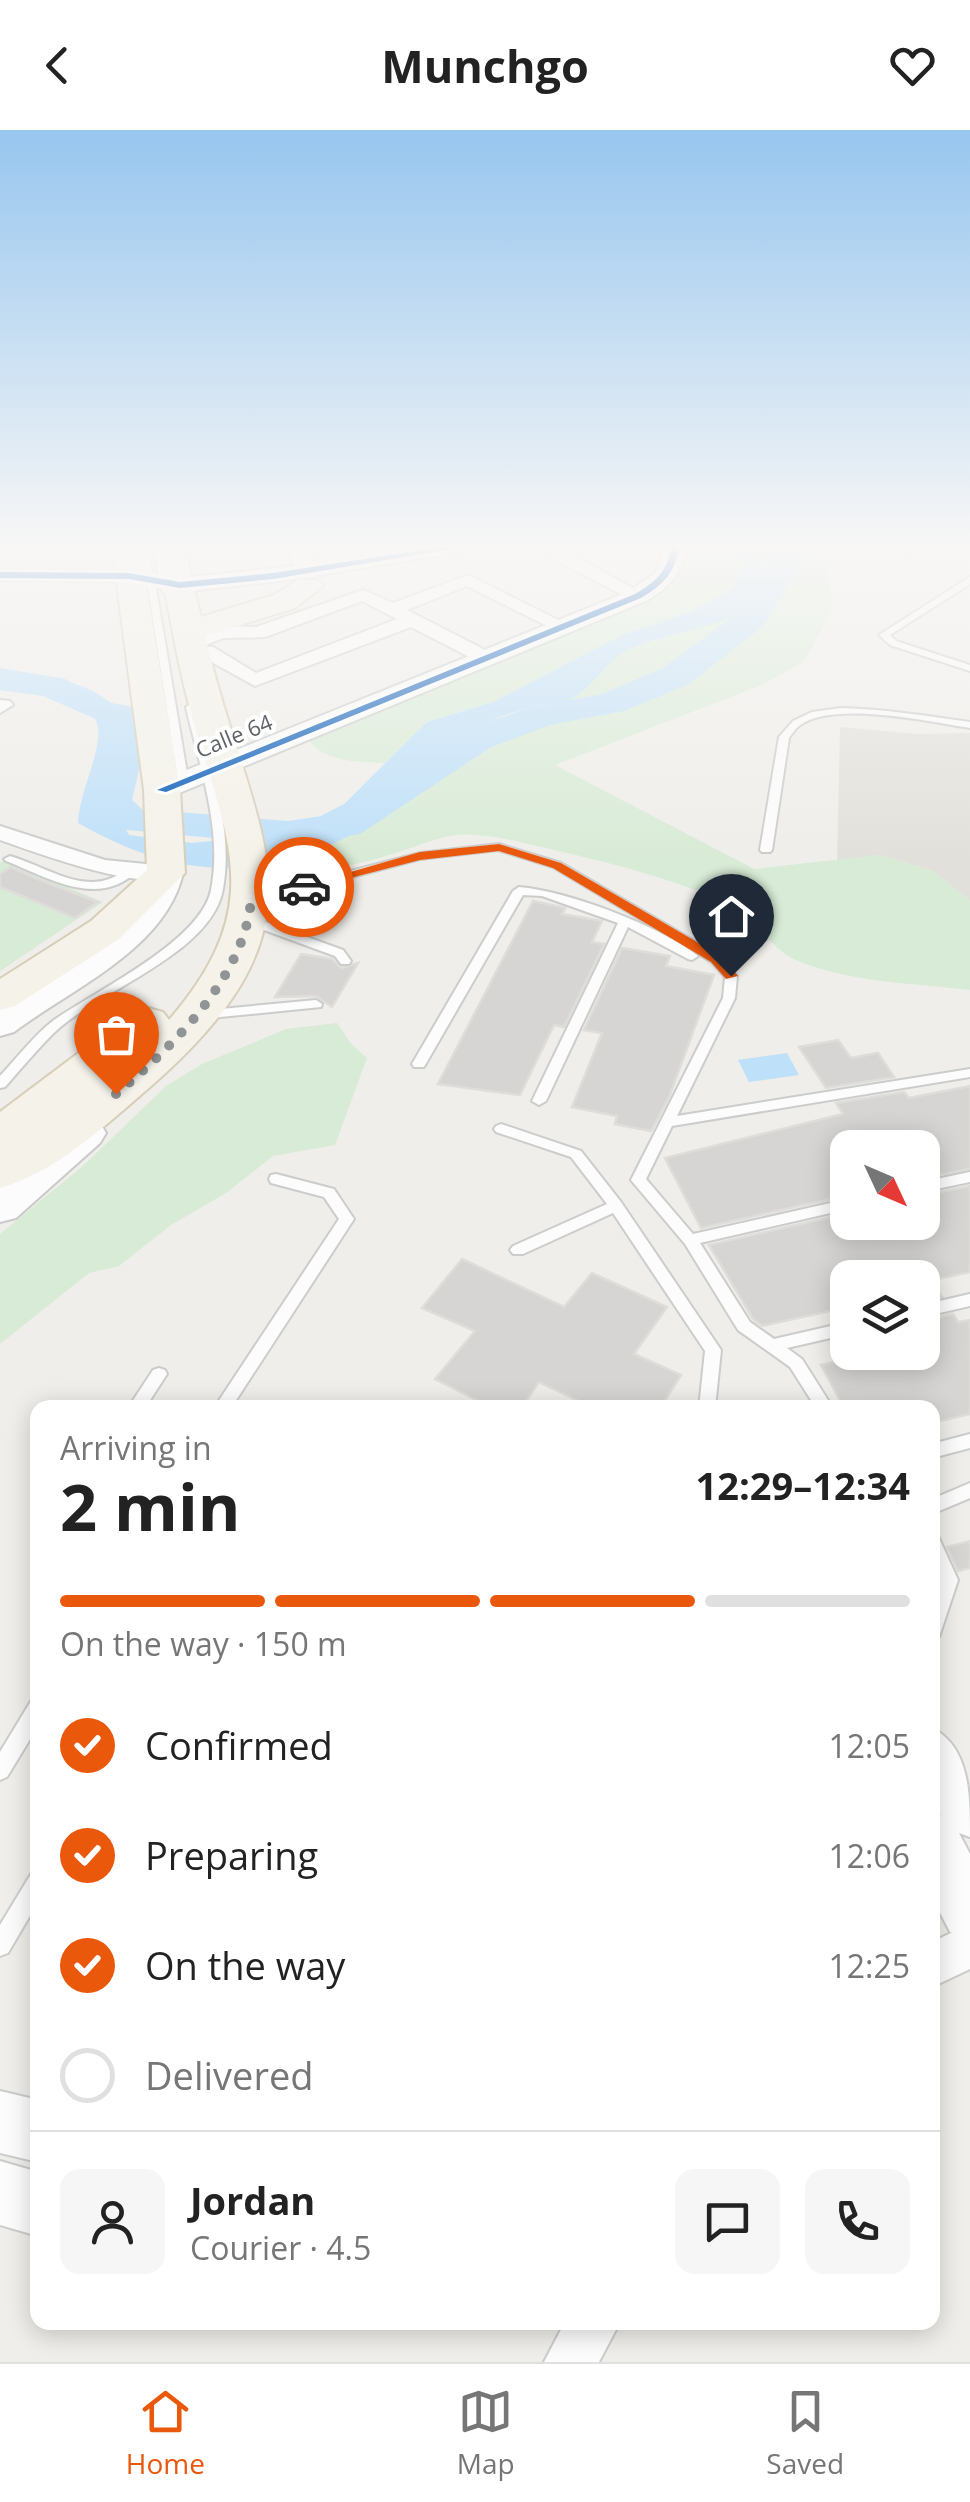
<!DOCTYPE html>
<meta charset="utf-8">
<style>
:root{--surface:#fff;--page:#f6f6f6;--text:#222;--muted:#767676;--line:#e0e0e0;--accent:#ea580c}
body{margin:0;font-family:"Open Sans",sans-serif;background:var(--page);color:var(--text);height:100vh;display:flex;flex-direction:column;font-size:38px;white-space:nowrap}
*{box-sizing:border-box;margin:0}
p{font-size:32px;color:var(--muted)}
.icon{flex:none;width:55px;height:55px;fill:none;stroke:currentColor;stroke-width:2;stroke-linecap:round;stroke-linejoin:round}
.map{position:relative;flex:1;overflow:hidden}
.panel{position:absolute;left:30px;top:1270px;width:910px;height:930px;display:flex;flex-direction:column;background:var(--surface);border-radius:20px;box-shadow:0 5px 25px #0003}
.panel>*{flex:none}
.needle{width:65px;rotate:134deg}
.fabs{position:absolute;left:830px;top:1000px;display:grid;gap:20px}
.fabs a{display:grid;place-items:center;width:110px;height:110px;border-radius:20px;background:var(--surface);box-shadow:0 5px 25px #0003;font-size:50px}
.pin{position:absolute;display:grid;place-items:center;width:85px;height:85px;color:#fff;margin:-102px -42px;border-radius:50% 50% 50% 0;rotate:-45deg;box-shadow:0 0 10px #0007}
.pin .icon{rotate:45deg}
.courier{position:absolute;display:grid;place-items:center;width:100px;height:100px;margin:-50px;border:8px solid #ea580c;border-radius:50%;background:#fff;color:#222;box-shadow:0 2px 12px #0007}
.headline em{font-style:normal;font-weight:700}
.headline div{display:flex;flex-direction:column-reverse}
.headline{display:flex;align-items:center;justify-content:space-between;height:170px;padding:0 30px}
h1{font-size:65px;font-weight:700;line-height:75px}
.bar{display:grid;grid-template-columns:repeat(4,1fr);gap:15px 10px;align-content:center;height:120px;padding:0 30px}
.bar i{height:12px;border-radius:8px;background:var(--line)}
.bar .selected{background:var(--accent)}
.bar p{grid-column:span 4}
.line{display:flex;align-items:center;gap:25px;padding:0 30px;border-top:2px solid var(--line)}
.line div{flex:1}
.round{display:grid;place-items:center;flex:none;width:105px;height:105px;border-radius:20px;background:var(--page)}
ol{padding:0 30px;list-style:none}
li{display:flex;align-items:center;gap:30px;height:110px}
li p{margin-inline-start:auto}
li .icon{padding:10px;border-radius:50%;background:var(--accent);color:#fff;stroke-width:4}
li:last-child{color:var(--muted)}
li i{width:55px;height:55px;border:5px solid var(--line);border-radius:50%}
header{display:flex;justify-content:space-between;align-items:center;height:130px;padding:0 30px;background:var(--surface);font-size:45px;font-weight:700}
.menu{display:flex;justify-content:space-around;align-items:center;height:140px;border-top:2px solid var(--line);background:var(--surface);font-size:28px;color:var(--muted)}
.menu a{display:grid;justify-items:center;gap:5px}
.menu .selected{color:var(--accent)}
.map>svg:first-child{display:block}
</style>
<header><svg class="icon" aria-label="back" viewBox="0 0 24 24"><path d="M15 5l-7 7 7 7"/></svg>Munchgo<svg class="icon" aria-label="heart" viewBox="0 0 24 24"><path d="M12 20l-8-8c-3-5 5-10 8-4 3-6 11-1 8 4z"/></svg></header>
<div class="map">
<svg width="970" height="2232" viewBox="0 0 970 2232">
<rect width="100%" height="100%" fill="#efeeea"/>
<polygon fill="#e2e0da" points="840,597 918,604 970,603 970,771 931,740 879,725 837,732"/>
<g fill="#d8ebd6">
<path d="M675,417h60l7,17 -9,26 -44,23 -67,22 -129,67 -66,20 -41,41c-28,-2 -57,1 -77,-22l-34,2 363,-147z"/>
<path d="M759,417h68l5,63 -28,52 -45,24 -204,79 199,104 125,-14 52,15 39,31v89c-58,-7 -117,-7 -172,-29 -27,-11 -40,-39 -64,-53 -52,-30 -150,-51 -210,-65 -25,-6 -50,-11 -75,-7 -36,7 -117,50 -144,18l74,-40 55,-59 51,-33 81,-21 26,-19 8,-14 28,-19 111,-38 28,-47z"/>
<polygon points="3,730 103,772 0,841 0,733"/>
<polygon points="337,893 352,915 367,928 335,1015 273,1026 226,1063 171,1095 119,1136 89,1143 0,1214 0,1104 84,1035 166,956 202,934 286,899"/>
</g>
<g fill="#bfe0f9">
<path d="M735,417h24l10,35c-23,47 -96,47 -139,67 -27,12 -37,42 -64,52 -10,3 -21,3 -30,5 -37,9 -73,25 -102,49 -20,16 -35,37 -52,56 -23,25 -68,42 -101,50 -76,18 -137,-1 -203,-38 2,-30 16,-54 20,-84 7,-48 -66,-49 -98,-52v-13c50,2 138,9 126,81 -2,8 -8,14 -11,21 -9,21 4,40 14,59l63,8 96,-10 56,-29 83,-82 66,-20 129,-67 67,-22 43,-23 10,-26z"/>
<polygon points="787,923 799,945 749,952 738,930"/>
</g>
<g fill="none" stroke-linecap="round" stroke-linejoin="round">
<polygon fill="#bfe0f9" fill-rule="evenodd" points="770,417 801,417 798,439 762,497 689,554 624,581 550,595 491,617 360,704 288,715 117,699 92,673 107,620 105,593 43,566 0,560 0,538 65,549 112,573 133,577 146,610 132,670 142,679 288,691 335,684 465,601 528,578 602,564 663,538 736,484 767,437"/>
</g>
<g fill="#d6d5d3" stroke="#deddd9" stroke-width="2.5">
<polygon points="11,737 38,749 98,772 75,788 0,757 0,744"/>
<polygon points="533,771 565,778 562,784 602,791 592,812 604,814 564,897 554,895 520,965 438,954"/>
<polygon points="622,818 670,826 666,836 714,845 669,967 651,1001 615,994 617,986 572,977 602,903 584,900"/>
<polygon points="301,824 332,829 341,838 358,833 332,877 316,866 275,867"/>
<polygon points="838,910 851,928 878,923 894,947 826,958 799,917"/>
<polygon points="970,956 970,1039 922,1048 922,1018 848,1018 848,1065 701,1098 665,1028 843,984 836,973 904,962 909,968"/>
<polygon points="970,1056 970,1142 932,1150 942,1167 922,1171 922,1148 848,1148 848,1177 762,1196 753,1189 709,1115 848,1083 848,1092 922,1092 922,1066"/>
<polygon points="462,1129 564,1177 592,1143 667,1177 634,1224 681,1245 660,1278 594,1278 539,1252 521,1278 493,1278 435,1249 475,1201 422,1178"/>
<polygon points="953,1184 958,1192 970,1190 970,1284 932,1293 932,1278 844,1278 821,1235 854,1228 851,1222 922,1222 922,1191"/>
<polygon points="970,1411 970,1438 958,1441 947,1417"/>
</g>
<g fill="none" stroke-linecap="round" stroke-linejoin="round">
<defs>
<g id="service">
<polygon points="137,417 145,417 155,452 188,649 196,655 191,658 178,651 147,452"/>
<polygon points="152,417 160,417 170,464 163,462"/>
<polygon points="902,417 913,417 902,425 896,425 896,421"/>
<polygon points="970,447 970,454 890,505 896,511 970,535 970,541 890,515 879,505"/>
<path d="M191,574l5,3c13,58 38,121 27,182 -11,64 -122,101 -166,141 -19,18 -35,38 -52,57l-5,1v-12c17,-18 34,-41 54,-56 42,-29 147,-79 157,-130 12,-60 -12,-125 -25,-183z"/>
<path d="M841,578c44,1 86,8 129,14v6c-40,-6 -138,-28 -171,-2 -4,3 -7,8 -10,12l-17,112 -2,2h-8l-2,-2 19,-113 14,-16 19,-9z"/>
<polygon points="499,714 561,733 720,826 737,846 735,868 677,986 970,939 970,947 672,996 646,1049 693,1104 848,1069 848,1079 700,1113 750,1192 774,1209 848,1192 848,1204 787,1218 802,1229 833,1278 816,1278 790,1237 738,1200 685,1114 631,1050 723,868 725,847 712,832 553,737 498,720 420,729 251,774 245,770 247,768 420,723"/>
<path d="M10,726c41,12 81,45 119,11h8l2,2c-39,41 -90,9 -133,-8l-2,-2z"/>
<path d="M519,757c49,4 141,39 179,69l-6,4 -4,-1 -60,-32 -82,174 -7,4 -7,-4 86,-178 -76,-27 -19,-1 -99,172h-10l-2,-3 101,-173z"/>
<polygon points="249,786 343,820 351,831 349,834 341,834 335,826 245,793 245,787"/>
<polygon points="316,870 322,874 321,877 210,888 204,884 210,880"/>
<polygon points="501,994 581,1021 621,1072 721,1220 715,1278 699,1278 705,1221 613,1083 523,1124 513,1124 510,1120 513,1116 607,1074 571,1027 496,1002 494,999 496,996"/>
<polygon points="970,1042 970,1052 922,1062 922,1052"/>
<polygon points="276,1044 334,1059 354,1089 231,1278 214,1278 339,1089 324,1067 271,1053 269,1049 271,1045"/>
<polygon points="970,1164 970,1176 922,1187 922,1175"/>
<polygon points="159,1238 165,1240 167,1244 145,1278 128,1278 153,1240"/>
<polygon points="970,1304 970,1318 932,1328 932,1314"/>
<polygon points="970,1353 970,1368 932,1384 932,1369"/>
<polygon points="932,1404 938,1406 958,1450 939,1507 932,1509 932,1472 940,1450 932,1433"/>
<polygon points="38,1568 38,1596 7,1647 0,1650 0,1622 31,1571"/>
<polygon points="38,1741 38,1772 8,1823 0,1826 0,1795 31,1744"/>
</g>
<g id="minor">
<polygon points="426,417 468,417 460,422 307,447 298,442 307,437"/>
<polygon points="552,417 560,418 647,466 638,471 632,470 548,426 546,422"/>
<polygon points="0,440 129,441 138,446 129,451 0,450"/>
<path d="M468,445l104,52 -9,6 -6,-2 -90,-45 -60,24 86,44v8h-14l-68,-35 -156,59 -56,-31v-8h-13l-2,-4 38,-17 34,1 107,-37 30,13zM362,471l35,18 -141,54 -43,-26h-13l24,-9 41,-1z"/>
<polygon points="0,570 10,571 13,575 0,583"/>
<path d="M0,696l105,34 61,6 11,7c-24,24 -145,-22 -177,-33z"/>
<polygon points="970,1794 970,1839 932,1857 932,1812"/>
<polygon points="565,2192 620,2192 599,2232 544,2232"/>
</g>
<g id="tertiary">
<polygon points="287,417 309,417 319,442 315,447 180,462 121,451 117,446 129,439 180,448 294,436"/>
<path d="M664,417h22c-4,27 -17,41 -40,54l-474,195h-20l-4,-6 4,-6 478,-193 26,-19z"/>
<path d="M932,1598c38,19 38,67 38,109l-11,-4 11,21v86l-20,-8 -18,-35v-86l9,4 -9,-14z"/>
<polygon points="0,1961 38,1970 38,2032 0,2023"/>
<polygon points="0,2031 38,2042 38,2106 0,2095"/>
</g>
<g id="secondary">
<path d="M166,733l12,3 5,7c-17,76 -112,116 -169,159l-14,4v-30l121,-85 21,-25 12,-30z"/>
<polygon points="85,989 100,993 106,1003 100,1013 16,1088 0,1092 0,1053 70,993"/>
</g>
<g id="primary">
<polygon points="112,417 140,417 180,660 185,743 119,809 15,876 0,880 0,849 91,791 147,740 144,660"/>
<path d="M156,417h28l17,70 73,-22 24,-15h20l5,6 -28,22 -90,28c47,205 139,281 -55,451 -43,37 -95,86 -150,101v-76l133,-100 15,-4 15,4 6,8c103,-120 55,-182 20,-315 -14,-52 -21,-105 -33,-158z"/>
</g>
</defs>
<use href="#service" stroke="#cbcccc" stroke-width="4"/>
<use href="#minor" stroke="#cbcccc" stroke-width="4"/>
<use href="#tertiary" stroke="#cbcccc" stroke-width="4"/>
<use href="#secondary" stroke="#cacacb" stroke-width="4"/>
<use href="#primary" stroke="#d7ceb8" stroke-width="4"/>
<use href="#service" fill="#fdfcfc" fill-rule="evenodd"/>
<use href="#minor" fill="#fdfcfc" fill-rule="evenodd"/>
<use href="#tertiary" fill="#fdfcfc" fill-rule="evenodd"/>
<use href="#secondary" fill="#fdfcfc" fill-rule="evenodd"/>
<use href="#primary" fill="#f4f2e9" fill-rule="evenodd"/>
<defs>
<g id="cycleway">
<polygon points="441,417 464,417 273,449 180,458 129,449 0,448 0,442 129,443 180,452 273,443"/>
<path d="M671,417h8c-4,26 -16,38 -38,51l-475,194 -9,-2 478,-196c21,-12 32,-22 36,-47z"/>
</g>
</defs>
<use href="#cycleway" stroke="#fff" stroke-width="6"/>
<use href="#cycleway" fill="#0057b8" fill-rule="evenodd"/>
</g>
<linearGradient id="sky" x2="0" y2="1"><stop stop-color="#97c6ef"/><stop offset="0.57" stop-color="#f8f7f6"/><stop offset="1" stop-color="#f8f7f6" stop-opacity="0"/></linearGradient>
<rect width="970" height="730" fill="url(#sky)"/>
<polygon fill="#ea580c" points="499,714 561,733 721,826 738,846 726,849 711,832 553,738 499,721 420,730 304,760 298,757 420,722"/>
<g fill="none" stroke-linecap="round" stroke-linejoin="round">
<path stroke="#919496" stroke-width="10" stroke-dasharray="0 18" d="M116,964c57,-48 128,-116 135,-194l53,-13"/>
</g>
<g text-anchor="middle" stroke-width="8" stroke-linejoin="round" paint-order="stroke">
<g font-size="22" fill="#5f6368" stroke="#fff">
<text transform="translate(234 606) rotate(-22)" y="8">Calle 64</text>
</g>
</g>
</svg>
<div class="fabs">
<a><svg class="needle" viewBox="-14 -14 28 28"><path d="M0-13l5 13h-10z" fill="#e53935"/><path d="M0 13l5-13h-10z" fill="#767676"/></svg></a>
<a><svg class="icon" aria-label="layers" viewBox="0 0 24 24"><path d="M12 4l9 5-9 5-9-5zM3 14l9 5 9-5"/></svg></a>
</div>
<div class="pin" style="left:116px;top:964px;background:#ea580c"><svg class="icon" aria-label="bag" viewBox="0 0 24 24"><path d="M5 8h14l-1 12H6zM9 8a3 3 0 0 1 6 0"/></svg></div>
<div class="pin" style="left:731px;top:846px;background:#1f2937"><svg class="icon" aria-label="home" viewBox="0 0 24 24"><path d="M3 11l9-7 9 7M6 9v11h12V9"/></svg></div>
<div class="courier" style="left:304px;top:757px"><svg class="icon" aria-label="car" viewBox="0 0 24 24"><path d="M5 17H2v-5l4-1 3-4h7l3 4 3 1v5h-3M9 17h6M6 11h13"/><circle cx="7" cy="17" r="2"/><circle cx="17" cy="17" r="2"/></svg></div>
<section class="panel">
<div class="headline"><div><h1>2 min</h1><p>Arriving in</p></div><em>12:29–12:34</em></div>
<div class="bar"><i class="selected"></i><i class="selected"></i><i class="selected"></i><i></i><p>On the way · 150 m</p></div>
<ol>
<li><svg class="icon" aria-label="check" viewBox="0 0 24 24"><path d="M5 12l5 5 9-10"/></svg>Confirmed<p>12:05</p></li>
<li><svg class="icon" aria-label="check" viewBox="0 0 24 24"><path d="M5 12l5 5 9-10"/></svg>Preparing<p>12:06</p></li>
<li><svg class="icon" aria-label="check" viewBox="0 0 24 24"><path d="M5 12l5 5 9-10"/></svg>On the way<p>12:25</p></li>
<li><i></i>Delivered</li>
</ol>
<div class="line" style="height:180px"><a class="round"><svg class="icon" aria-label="person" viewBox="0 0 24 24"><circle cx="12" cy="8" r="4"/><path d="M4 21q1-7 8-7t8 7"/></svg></a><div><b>Jordan</b><p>Courier · 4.5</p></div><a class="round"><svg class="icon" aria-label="chat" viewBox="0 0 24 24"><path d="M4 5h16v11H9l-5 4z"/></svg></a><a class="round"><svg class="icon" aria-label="phone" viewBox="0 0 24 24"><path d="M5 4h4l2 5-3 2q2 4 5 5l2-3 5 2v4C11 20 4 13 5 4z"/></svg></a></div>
</section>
</div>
<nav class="menu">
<a class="selected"><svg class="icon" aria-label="home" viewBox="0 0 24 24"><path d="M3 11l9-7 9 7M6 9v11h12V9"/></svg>Home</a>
<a><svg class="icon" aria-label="map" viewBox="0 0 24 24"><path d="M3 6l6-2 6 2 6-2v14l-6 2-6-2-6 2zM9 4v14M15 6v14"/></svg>Map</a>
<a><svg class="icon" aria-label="saved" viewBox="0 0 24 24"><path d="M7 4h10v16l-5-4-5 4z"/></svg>Saved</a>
</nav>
